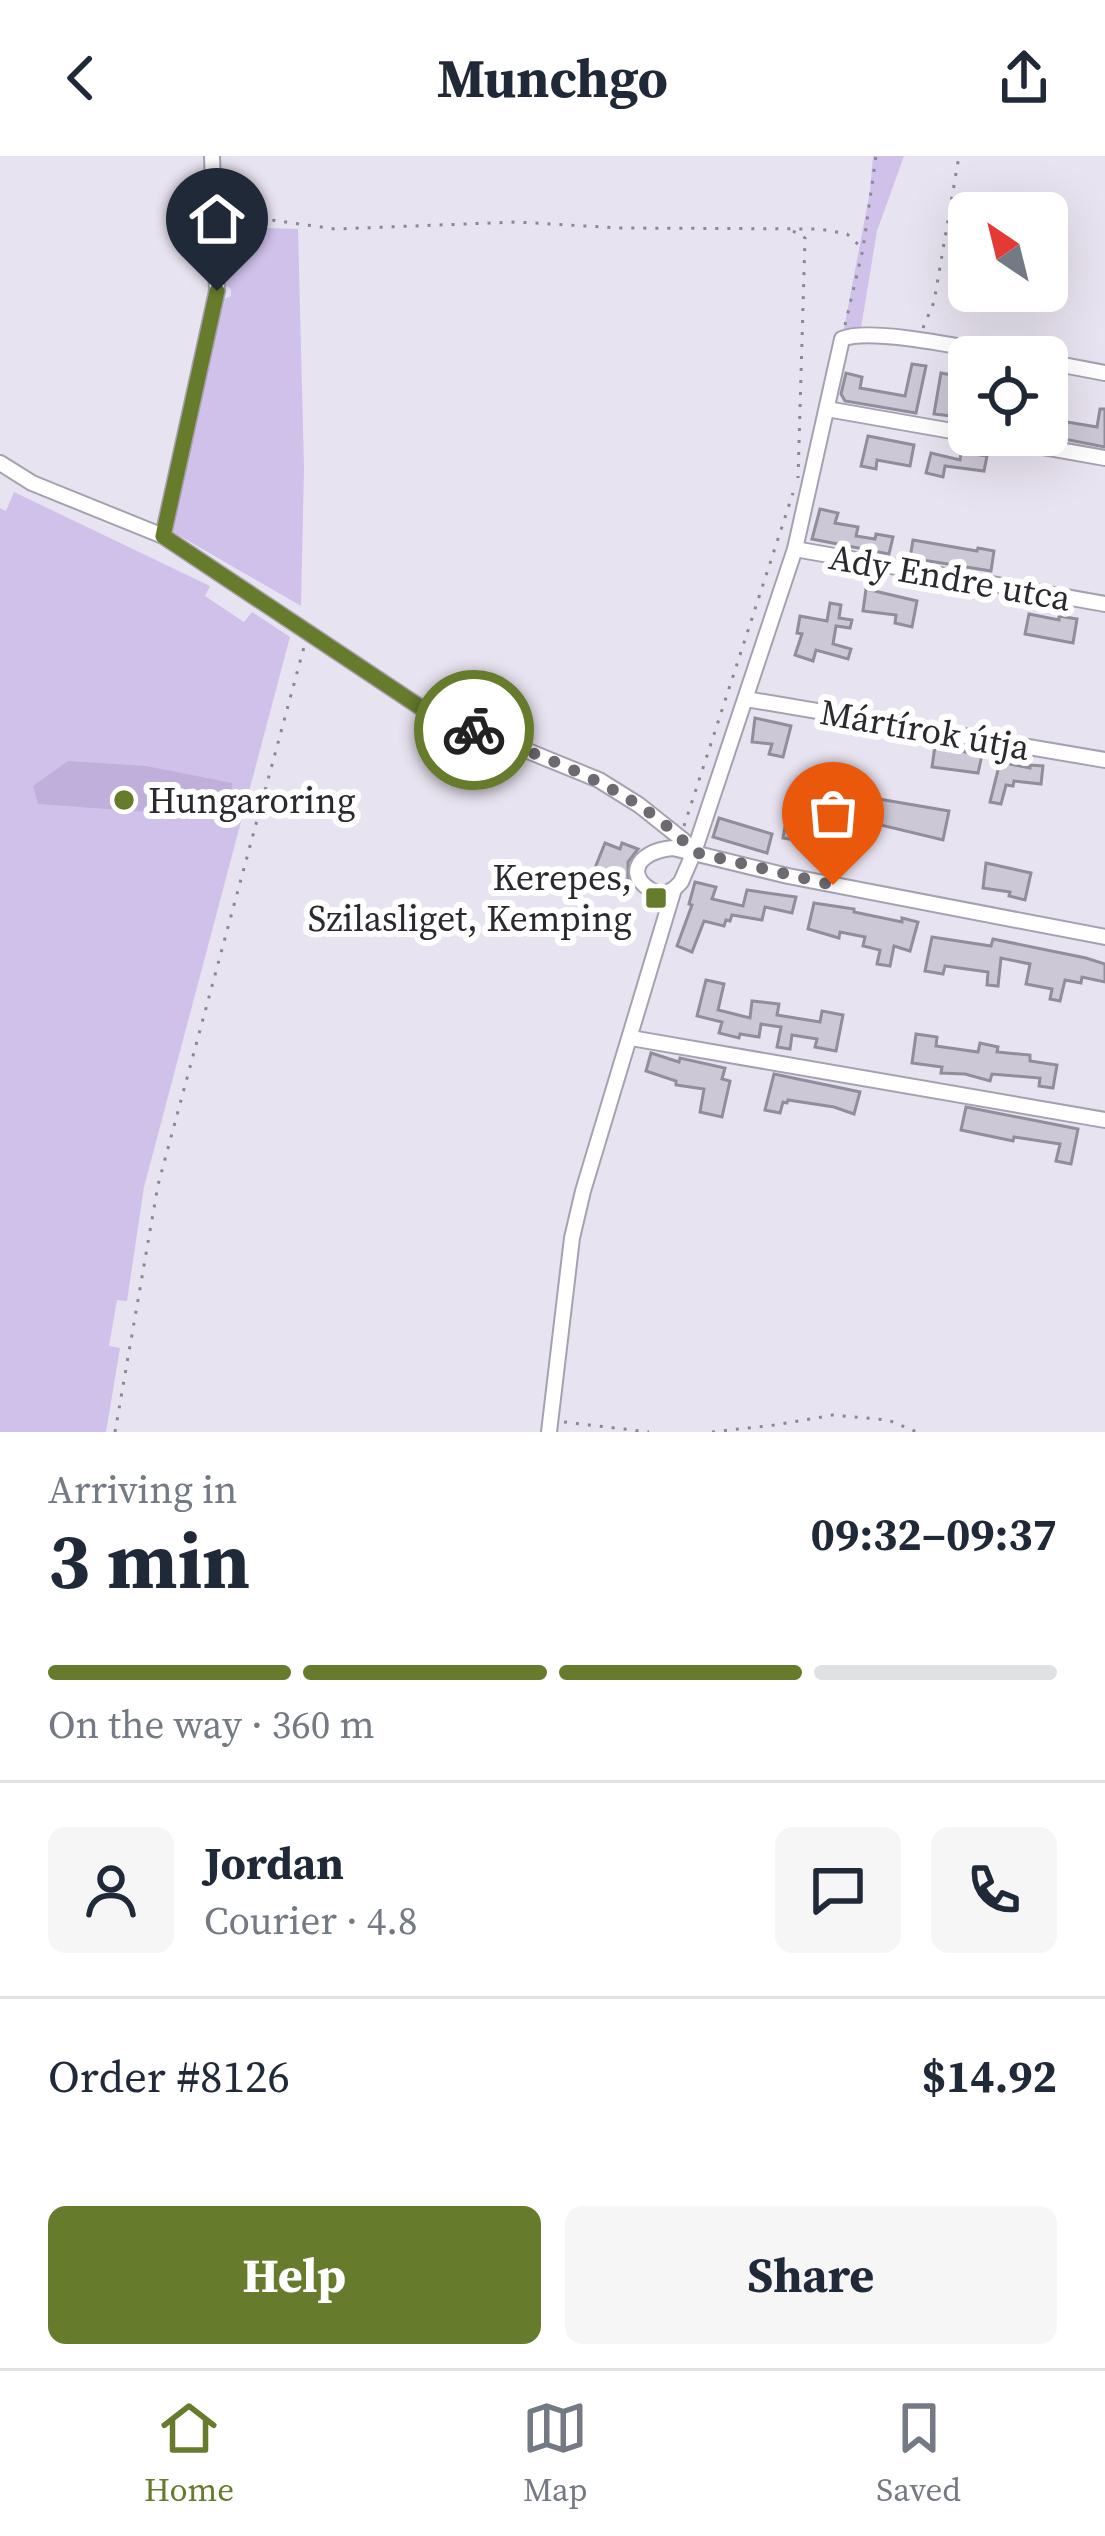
<!DOCTYPE html>
<meta charset="utf-8">
<style>
:root{--surface:#fff;--page:#f6f6f7;--text:#1f2937;--muted:#747a83;--line:#e0e1e3;--accent:#667b2b}
body{margin:0;font-family:"Source Serif 4",serif;background:var(--page);color:var(--text);height:100vh;display:flex;flex-direction:column;font-size:45px;white-space:nowrap}
*{box-sizing:border-box;margin:0}
p{font-size:39px;color:var(--muted)}
.icon{flex:none;width:66px;height:66px;fill:none;stroke:currentColor;stroke-width:2;stroke-linecap:round;stroke-linejoin:round}
.map{position:relative;height:1276px;overflow:hidden}
.panel{display:flex;flex-direction:column;background:var(--surface);flex:1}
.panel>*{flex:none}
.needle{width:78px;rotate:325deg}
.buttons{position:absolute;left:948px;top:36px;display:grid;gap:24px}
.buttons a{display:grid;place-items:center;width:120px;height:120px;border-radius:18px;background:var(--surface);box-shadow:0 12px 48px #0002;font-size:60px}
.pin{position:absolute;display:grid;place-items:center;width:102px;height:102px;color:#fff;margin:-123px -51px;border-radius:50% 50% 50% 0;rotate:-45deg;box-shadow:0 0 12px #0007}
.pin .icon{rotate:45deg}
.courier{position:absolute;display:grid;place-items:center;width:120px;height:120px;margin:-60px;border:9px solid #667b2b;border-radius:50%;background:#fff;color:#222;box-shadow:0 3px 15px #0007}
.headline em{font-style:normal;font-weight:700}
.headline div{display:flex;flex-direction:column-reverse}
.headline{display:flex;align-items:center;justify-content:space-between;height:204px;padding:0 48px}
h1{font-size:78px;font-weight:700;line-height:90px}
.bar{display:grid;grid-template-columns:repeat(4,1fr);gap:18px 12px;align-content:center;height:144px;padding:0 48px}
.bar i{height:15px;border-radius:9px;background:var(--line)}
.bar .selected{background:var(--accent)}
.bar p{grid-column:span 4}
.line{display:flex;align-items:center;gap:30px;padding:0 48px;border-top:3px solid var(--line)}
.line div{flex:1}
.round{display:grid;place-items:center;flex:none;width:126px;height:126px;border-radius:18px;background:var(--page)}
.primary-button{display:flex;gap:24px;margin-top:auto;padding:24px 48px}
.primary-button a{flex:1;height:138px;border-radius:18px;background:var(--accent);color:#fff;font-size:48px;font-weight:700;line-height:138px;text-align:center}
.primary-button a+a{background:var(--page);color:var(--text)}
header{display:flex;justify-content:space-between;align-items:center;height:156px;padding:0 48px;background:var(--surface);font-size:54px;font-weight:700}
.tabs{display:flex;justify-content:space-around;align-items:center;height:168px;border-top:3px solid var(--line);background:var(--surface);font-size:33px;color:var(--muted)}
.tabs a{display:grid;justify-items:center;gap:6px}
.tabs .selected{color:var(--accent)}
.map>svg:first-child{display:block}
</style>
<header><svg class="icon" aria-label="back" viewBox="0 0 24 24"><path d="M15 5l-7 7 7 7"/></svg>Munchgo<svg class="icon" aria-label="share" viewBox="0 0 24 24"><path d="M12 15V3M7 8l5-5 5 5M5 13v7h14v-7"/></svg></header>
<div class="map">
<svg width="1105" height="1276" viewBox="0 0 1105 1276">
<rect width="100%" height="100%" fill="#e8e3f0"/>
<g fill="#d0c1eb">
<polygon points="873,0 904,0 877,75 860,178 842,183 870,35"/>
<polygon points="224,71 298,73 304,312 301,450 173,376 187,301 223,147 224,143 231,140 231,133 223,128"/>
<polygon points="14,336 210,430 205,440 244,466 252,456 290,481 144,1031 127,1145 117,1144 109,1190 120,1192 106,1276 0,1276 0,352 6,355"/>
</g>
<polygon fill="#c0afdb" points="68,605 146,610 232,627 231,662 38,648 33,630"/>
<g fill="#cdc8d5" stroke="#928d9a" stroke-width="3">
<polygon points="912,208 926,210 916,257 845,245 841,238 846,217 862,221 860,232 905,240"/>
<polygon points="941,217 957,220 950,248 969,251 969,262 934,258"/>
<polygon points="1100,253 1105,253 1105,291 1064,283 1067,266 1097,271"/>
<polygon points="868,280 914,289 910,310 877,304 876,313 861,310"/>
<polygon points="961,296 987,300 984,315 945,310 943,321 926,317 931,297 960,304"/>
<polygon points="820,353 838,357 835,367 858,371 856,380 875,383 876,378 893,381 889,398 812,383"/>
<polygon points="913,384 977,395 978,392 994,395 991,415 910,402"/>
<polygon points="866,433 917,445 912,471 895,467 896,459 863,455"/>
<polygon points="830,447 841,449 839,462 852,464 850,472 836,470 833,488 851,493 848,503 816,494 813,505 795,499 802,478 797,477 800,460 827,465"/>
<polygon points="1029,458 1059,464 1059,460 1077,463 1073,487 1025,478"/>
<polygon points="755,562 791,570 783,601 769,598 772,588 752,586"/>
<polygon points="935,590 982,599 978,617 932,611"/>
<polygon points="1000,606 1030,612 1030,609 1043,610 1041,628 1014,625 1013,630 1006,629 1001,648 990,646"/>
<polygon points="826,634 949,655 943,684 877,668 874,684 849,680 851,670 811,664 808,686 783,682 786,665 797,667 800,648 823,652"/>
<polygon points="719,662 772,678 767,697 713,681"/>
<polygon points="605,687 620,693 622,687 638,693 628,706 628,725 625,733 611,727 614,720 595,712"/>
<polygon points="986,707 1031,717 1025,744 1009,740 1010,736 983,732"/>
<polygon points="695,726 716,731 712,743 743,750 747,734 796,741 792,757 765,751 762,764 732,759 730,765 726,764 724,770 704,765 692,796 677,790 692,749 689,748"/>
<polygon points="814,747 854,753 854,756 902,766 902,762 918,766 910,795 894,790 890,810 877,808 880,794 863,790 865,781 840,776 839,782 808,773"/>
<polygon points="932,781 991,790 993,783 1086,802 1105,808 1105,826 1082,821 1081,827 1065,824 1060,845 1050,843 1052,833 1026,828 1030,808 1001,802 998,830 987,829 988,816 945,810 943,818 925,815"/>
<polygon points="706,824 724,828 718,854 750,862 752,845 779,848 777,859 820,866 822,855 843,859 836,895 815,891 817,883 792,879 790,893 777,891 781,871 761,868 759,881 740,878 739,882 719,877 722,866 697,860"/>
<polygon points="916,878 937,881 936,890 978,896 980,887 998,891 997,896 1030,899 1030,905 1057,909 1053,932 1039,930 1040,922 992,918 990,925 965,918 941,917 942,911 912,907"/>
<polygon points="651,897 679,906 680,902 725,912 722,923 730,925 722,961 700,956 704,933 676,929 676,925 646,915"/>
<polygon points="774,918 860,936 854,958 834,951 788,944 787,947 783,946 780,957 765,954"/>
<polygon points="966,951 1078,973 1071,1008 1056,1005 1060,988 1014,981 1013,985 961,974"/>
</g>
<g fill="none" stroke-linecap="round" stroke-linejoin="round">
<defs>
<g id="minor">
<polyline points="1047,206 1105,217"/>
<polyline points="827,253 969,278"/>
<polyline points="975,279 1105,302"/>
<polyline points="0,307 32,327 163,380 420,551 599,624 639,649 683,684 694,696"/>
<polyline points="163,380 217,135 212,0"/>
<polyline points="795,393 1105,448"/>
<polyline points="746,543 1105,604"/>
<path d="M674,733l-12,6c-41,-15 -27,-44 11,-47l115,28 317,61"/>
<polyline points="631,882 1105,964"/>
<path d="M549,1276l23,-194 11,-47 91,-302 7,-7 13,-30 101,-303 47,-210c29,-13 138,12 175,18"/>
</g>
</defs>
<use href="#minor" stroke="#a5a1ae" stroke-width="18"/>
<g stroke="#8b8891" stroke-width="3" stroke-dasharray="3 9" stroke-linecap="butt">
<polyline points="225,64 243,60 335,73 517,66 619,72 820,73 847,78 863,93"/>
<polyline points="793,75 805,82 798,322"/>
<polyline points="845,169 863,93 876,0"/>
<polyline points="923,172 934,146 959,0"/>
<polyline points="684,670 793,337"/>
<polyline points="564,1266 649,1276"/>
<polyline points="115,1276 158,1029 304,491"/>
<polyline points="712,1276 775,1269 833,1259 888,1264 917,1276"/>
</g>
<use href="#minor" stroke="#fff" stroke-width="14"/>
</g>
<g fill="none" stroke-linecap="round" stroke-linejoin="round">
<path stroke="#6d6a72" stroke-width="12" stroke-dasharray="0 21.6" d="M474,574c78,31 162,58 220,122l139,33"/>
<polyline stroke="#667b2b" stroke-width="15" points="217,135 163,380 420,551 474,574"/>
</g>
<g fill="#667b2b" stroke="#fff" stroke-width="4.5">
<circle cx="124" cy="644" r="12"/>
<rect x="644" y="730" width="24" height="24" rx="6"/>
</g>
<g text-anchor="middle" stroke-width="12" stroke-linejoin="round" paint-order="stroke">
<g font-size="36" fill="#2b292e" stroke="#fff">
<text transform="translate(950 421) rotate(10)" y="13">Ady Endre utca</text>
<text transform="translate(925 573) rotate(10)" y="13">Mártírok útja</text>
</g>
<g font-size="36" fill="#2b292e" stroke="#fff" text-anchor="start">
<text x="148" y="657">Hungaroring</text>
<text x="632" y="734" text-anchor="end">Kerepes,<tspan x="632" dy="41">Szilasliget, Kemping</tspan></text>
</g>
</g>
</svg>
<div class="buttons">
<a><svg class="needle" viewBox="-14 -14 28 28"><path d="M0-13l5 13h-10z" fill="#e53935"/><path d="M0 13l5-13h-10z" fill="#747a83"/></svg></a>
<a><svg class="icon" aria-label="locate" viewBox="0 0 24 24"><circle cx="12" cy="12" r="6"/><path d="M12 2v4M12 18v4M2 12h4M18 12h4"/></svg></a>
</div>
<div class="pin" style="left:833px;top:729px;background:#ea580c"><svg class="icon" aria-label="bag" viewBox="0 0 24 24"><path d="M5 8h14l-1 12H6zM9 8a3 3 0 0 1 6 0"/></svg></div>
<div class="pin" style="left:217px;top:135px;background:#1f2937"><svg class="icon" aria-label="home" viewBox="0 0 24 24"><path d="M3 11l9-7 9 7M6 9v11h12V9"/></svg></div>
<div class="courier" style="left:474px;top:574px"><svg class="icon" aria-label="bike" viewBox="0 0 24 24"><circle cx="6" cy="16" r="4"/><circle cx="18" cy="16" r="4"/><path d="M6 16l4-8h5l3 8M10 8l3 8H6M13 5h3"/></svg></div>
</div>
<section class="panel">
<div class="headline"><div><h1>3 min</h1><p>Arriving in</p></div><em>09:32–09:37</em></div>
<div class="bar"><i class="selected"></i><i class="selected"></i><i class="selected"></i><i></i><p>On the way · 360 m</p></div>
<div class="line" style="height:216px"><a class="round"><svg class="icon" aria-label="person" viewBox="0 0 24 24"><circle cx="12" cy="8" r="4"/><path d="M4 21q1-7 8-7t8 7"/></svg></a><div><b>Jordan</b><p>Courier · 4.8</p></div><a class="round"><svg class="icon" aria-label="chat" viewBox="0 0 24 24"><path d="M4 5h16v11H9l-5 4z"/></svg></a><a class="round"><svg class="icon" aria-label="phone" viewBox="0 0 24 24"><path d="M5 4h4l2 5-3 2q2 4 5 5l2-3 5 2v4C11 20 4 13 5 4z"/></svg></a></div>
<div class="line" style="height:156px"><div>Order #8126</div><b>$14.92</b></div>
<div class="primary-button"><a>Help</a><a>Share</a></div>
</section>
<nav class="tabs">
<a class="selected"><svg class="icon" aria-label="home" viewBox="0 0 24 24"><path d="M3 11l9-7 9 7M6 9v11h12V9"/></svg>Home</a>
<a><svg class="icon" aria-label="map" viewBox="0 0 24 24"><path d="M3 6l6-2 6 2 6-2v14l-6 2-6-2-6 2zM9 4v14M15 6v14"/></svg>Map</a>
<a><svg class="icon" aria-label="saved" viewBox="0 0 24 24"><path d="M7 4h10v16l-5-4-5 4z"/></svg>Saved</a>
</nav>
